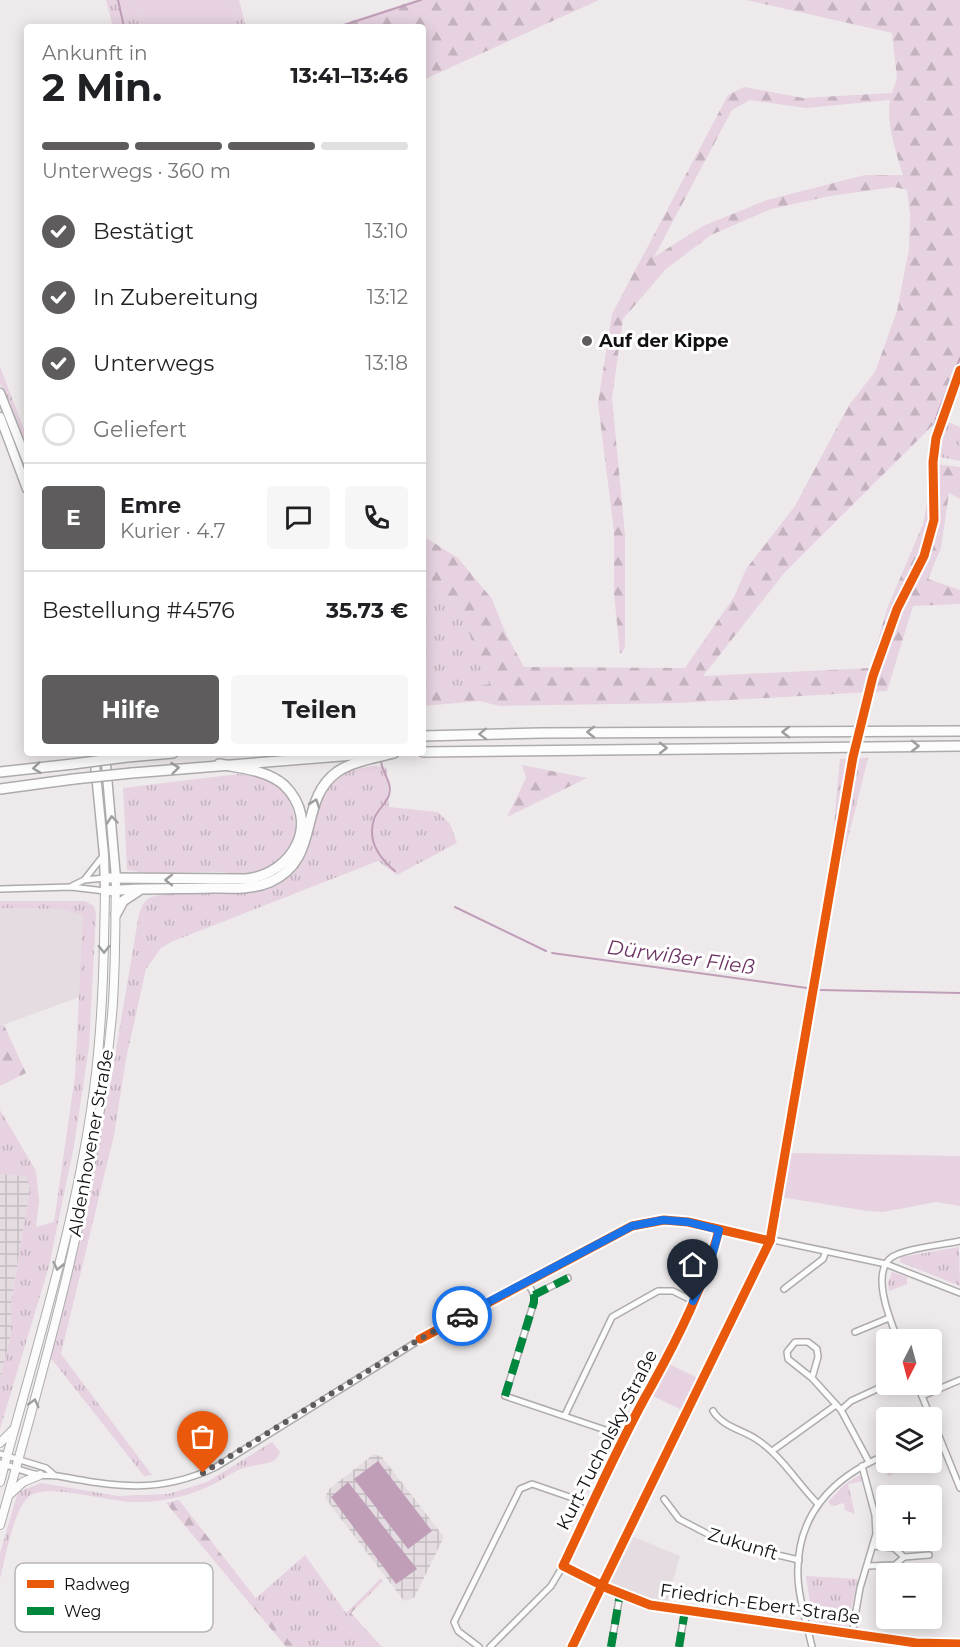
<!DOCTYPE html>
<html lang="de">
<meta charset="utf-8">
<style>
:root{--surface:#fff;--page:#f6f6f6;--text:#202124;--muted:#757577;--line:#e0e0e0;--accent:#5f5c5e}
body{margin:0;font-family:Montserrat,sans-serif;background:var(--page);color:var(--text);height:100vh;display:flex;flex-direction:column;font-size:22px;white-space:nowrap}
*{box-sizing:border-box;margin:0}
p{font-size:20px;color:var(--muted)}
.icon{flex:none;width:33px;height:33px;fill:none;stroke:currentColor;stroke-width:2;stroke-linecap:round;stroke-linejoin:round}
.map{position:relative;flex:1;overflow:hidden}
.side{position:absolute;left:24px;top:24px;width:402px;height:732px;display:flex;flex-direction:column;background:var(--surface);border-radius:6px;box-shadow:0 3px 15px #0003}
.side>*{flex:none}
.needle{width:39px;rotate:186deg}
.buttons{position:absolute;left:876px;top:1329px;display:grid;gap:12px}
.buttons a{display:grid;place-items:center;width:66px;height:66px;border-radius:6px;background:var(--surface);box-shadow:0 3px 15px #0003;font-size:30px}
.pin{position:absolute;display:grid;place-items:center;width:51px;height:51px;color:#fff;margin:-62px -26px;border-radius:50% 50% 50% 0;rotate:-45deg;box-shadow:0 0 6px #0007}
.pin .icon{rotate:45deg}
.courier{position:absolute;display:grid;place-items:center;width:60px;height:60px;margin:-30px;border:4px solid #1a73e8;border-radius:50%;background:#fff;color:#222;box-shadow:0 2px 8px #0007}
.summary em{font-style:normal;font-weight:700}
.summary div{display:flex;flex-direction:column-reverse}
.summary{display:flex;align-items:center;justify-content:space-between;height:102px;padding:0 18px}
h1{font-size:39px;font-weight:700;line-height:45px}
.bar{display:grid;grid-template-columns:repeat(4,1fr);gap:9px 6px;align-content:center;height:72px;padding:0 18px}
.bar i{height:8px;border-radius:4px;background:var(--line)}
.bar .on{background:var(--accent)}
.bar p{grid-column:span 4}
.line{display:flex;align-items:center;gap:15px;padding:0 18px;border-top:2px solid var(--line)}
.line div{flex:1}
.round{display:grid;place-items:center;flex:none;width:63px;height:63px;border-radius:6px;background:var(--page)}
ol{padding:0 18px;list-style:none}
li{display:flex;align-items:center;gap:18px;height:66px}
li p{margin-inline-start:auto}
li .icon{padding:6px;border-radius:50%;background:var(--accent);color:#fff;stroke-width:4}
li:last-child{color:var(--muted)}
li i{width:33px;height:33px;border:3px solid var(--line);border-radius:50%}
.button{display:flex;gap:12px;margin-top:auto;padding:12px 18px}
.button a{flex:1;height:69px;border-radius:6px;background:var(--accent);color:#fff;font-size:24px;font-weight:700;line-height:69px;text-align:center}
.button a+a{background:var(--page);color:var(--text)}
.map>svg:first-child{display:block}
</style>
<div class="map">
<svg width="960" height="1647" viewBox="0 0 960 1647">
<defs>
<pattern id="industrial-grid" width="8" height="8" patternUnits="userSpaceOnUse" patternTransform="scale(1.5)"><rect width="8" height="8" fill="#e4dce1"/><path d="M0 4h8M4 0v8" fill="none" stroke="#c3bcc0"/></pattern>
<pattern id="grass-tufts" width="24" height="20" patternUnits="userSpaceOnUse" patternTransform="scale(1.5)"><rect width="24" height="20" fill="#e6d2e0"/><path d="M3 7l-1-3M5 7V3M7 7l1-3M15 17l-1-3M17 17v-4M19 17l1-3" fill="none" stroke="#c4b3bf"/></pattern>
<pattern id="forest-firs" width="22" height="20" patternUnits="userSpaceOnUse" patternTransform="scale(1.5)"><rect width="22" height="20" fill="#e6d2e0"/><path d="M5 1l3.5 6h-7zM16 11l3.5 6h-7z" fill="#c4b3bf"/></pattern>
</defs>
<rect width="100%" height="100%" fill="#eeeaec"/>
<g fill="#e4dce1">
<polygon points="0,908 61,909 83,914 83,996 0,1026"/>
<polygon points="632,1536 680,1556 667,1602 647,1599 609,1583"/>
</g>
<g fill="url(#industrial-grid)">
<polygon points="0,1174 27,1176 30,1188 11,1303 11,1336 0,1379"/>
<polygon points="374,1454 382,1457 444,1537 414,1598 404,1601 325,1498 329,1489"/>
</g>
<g fill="url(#grass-tufts)">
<polygon points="106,0 134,0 140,27 113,27"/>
<polygon points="230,0 239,0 246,27 236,27"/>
<polygon points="0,367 27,437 27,450 0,383"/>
<polygon points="947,422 960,427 960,461 940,457 942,436"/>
<polygon points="423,583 457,603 491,685 423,693"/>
<polygon points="868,758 835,890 828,888 840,759"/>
<path d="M375,766l12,2 2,39 49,5 12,12 7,19 -60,32 -19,-14 -207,81 -10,6 -15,21 -20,90 -12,76 -53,219 91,121 -8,1 -94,-119 59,-266 30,-177c3,-7 5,-15 13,-17 43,-12 90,0 132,-20 40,-18 23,-92 59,-104 10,-4 21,-6 32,-7z"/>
<path d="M238,774c9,1 19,1 27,4 28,9 38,51 24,75 -5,9 -20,17 -29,22 -9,4 -26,-2 -37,-3 -32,-2 -63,5 -96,-2l-4,-82z"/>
<polygon points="0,901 85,901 94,906 96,914 89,1047 74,1146 49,1266 0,1429 0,1379 11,1336 11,1303 30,1188 26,1176 0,1174 0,1110 36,1171 39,1200 36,1227 54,1222 75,1076 83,915 61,909 0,908"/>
<polygon points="959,1247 960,1286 900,1262 901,1257"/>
<polygon points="892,1272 907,1277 907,1284 889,1291 888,1283"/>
<path d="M272,1442l8,10c-4,15 -25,11 -39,17 -11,4 -20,12 -31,17 -22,10 -47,16 -71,16 -28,1 -88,-19 -108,-7 -17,10 -26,65 -31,84v-26l18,-61 23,-9 77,13 50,-2 39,-12z"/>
<polygon points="893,1463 893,1462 921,1463 888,1476 884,1466"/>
<polygon points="859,1475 864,1481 848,1484 855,1514 845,1510 844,1503 832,1506 828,1502 844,1485"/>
<polygon points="305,1555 346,1613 375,1647 294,1647 255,1599"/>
<polygon points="806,1576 858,1579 847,1627 816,1623 812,1618"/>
</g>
<g fill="url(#forest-firs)" fill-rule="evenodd">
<polygon points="416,0 599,0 423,80 423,27 333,27"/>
<path d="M746,0h214v365l-25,58 -150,149 -82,104 167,-8 17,-59 36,-85 12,-60 25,3v32l-11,-6 -8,55 -13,31 32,11v14l-47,2 -26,85 -208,12 -179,3 -21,-5 -56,5v-13l67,-9 -33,-81 -34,-20v-47l35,22 34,41 13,33 19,35 161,1 49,-71 12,-28 49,-63 54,-101 26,-33 22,-61 12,-62 1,-34 -3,-25 -13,-3 -64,9 -59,13 -60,26 -45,34 -43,50 -11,79 13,137v111l-3,7h-2l-6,-60v-62l-16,-128 14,-89 116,-219 16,-8 59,11 89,-5 5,-15 -5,-45zM750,100l56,8 84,-8c-4,23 6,53 13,75h-38l-98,25 -64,26 -49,31 78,-147z"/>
<polygon points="522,765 587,778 507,817 526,778"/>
<polygon points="4,1025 26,1073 0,1086 0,1026"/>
<polygon points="179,1500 294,1647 286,1647 166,1503"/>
<polygon points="381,1578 383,1581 351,1613 382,1647 375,1647 346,1613"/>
</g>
<g fill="#e6d2e0">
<polygon points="134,0 230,0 236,27 140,27"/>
<polygon points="789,1153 960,1156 960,1206 936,1202 883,1212 867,1211 781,1197"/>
<polygon points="669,1364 700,1379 684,1411 653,1396"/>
</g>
<g fill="#c09eb8">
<polygon points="378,1461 432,1531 408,1549 354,1479"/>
<polygon points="348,1482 417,1569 396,1584 331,1497"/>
</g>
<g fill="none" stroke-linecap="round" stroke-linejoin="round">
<g stroke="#c09eb8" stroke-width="2">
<polyline points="118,0 124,27"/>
<polyline points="338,27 421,0"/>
<polyline points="937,415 960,358"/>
<polyline points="871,672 892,606 921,554 932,518 928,459 936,418"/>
<path d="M381,760c0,12 12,22 8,35 -3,9 -12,15 -15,24 -7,22 5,39 21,52"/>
<polyline points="455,907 546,951"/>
<polyline points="552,953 807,988"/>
<polyline points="820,990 960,993"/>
</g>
<defs>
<g id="street">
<polyline points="85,879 103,856"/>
<polyline points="72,886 84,880 105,878"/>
<polyline points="0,889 71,887 105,891"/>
<path d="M719,1230c-14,54 -40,106 -67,155 -33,58 -60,120 -89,181l44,22 43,17 266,38 44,1"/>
<polyline points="527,1281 534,1295 534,1302 505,1396 626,1437"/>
<polyline points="784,1289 823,1259 826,1251"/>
<polyline points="534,1295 568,1278"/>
<polyline points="855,1332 889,1318"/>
<path d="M898,1340c-8,-20 -28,-68 -6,-83 15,-9 50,-12 68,-16"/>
<polyline points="812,1378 818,1357 817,1349 808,1342 795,1342 787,1352 788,1359 812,1378 841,1410 869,1462"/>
<polyline points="917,1384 931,1418"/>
<polyline points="922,1396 960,1380"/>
<polyline points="841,1410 851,1401 888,1384"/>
<path d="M713,1411c9,15 29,19 43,28 25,16 41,44 62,65"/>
<polyline points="565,1415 612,1317 658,1291 673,1291 693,1301"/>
<polyline points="932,1419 960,1488"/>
<polyline points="772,1451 836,1405"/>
<polyline points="0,1454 46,1468 54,1475"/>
<path d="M0,1463c13,4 26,10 40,12 6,1 12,0 18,1 60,11 101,18 158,-9l210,-131 206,-110 32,-6 24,2 198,42 74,29"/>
<polyline points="664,1499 679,1519 723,1542 799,1560"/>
<polyline points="904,1557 929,1555"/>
<polyline points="868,1566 895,1565 904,1557 894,1548 873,1546"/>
<polyline points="852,1634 860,1588 876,1534 875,1515 862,1466"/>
<polyline points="479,1647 458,1631 454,1622 520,1489 532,1484 590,1504"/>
<polyline points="490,1647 551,1586 563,1566"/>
<polyline points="611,1647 620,1594"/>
<polyline points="679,1647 685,1610"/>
<path d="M812,1647c-5,-23 -13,-46 -14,-69 -3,-62 34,-101 88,-123"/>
</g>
<g id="secondary">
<polyline points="0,1443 13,1430"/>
<path d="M0,1482c36,-135 80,-270 96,-409 7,-61 8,-121 9,-182"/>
<polyline points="10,1494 23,1482 40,1475"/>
<path d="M0,1525c47,-167 96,-337 112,-510 4,-46 3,-91 4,-137"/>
</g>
<g id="primary">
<polyline points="0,393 27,461"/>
<polyline points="0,417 27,489"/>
<polyline points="94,753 104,855 105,891"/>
<polyline points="105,753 116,878"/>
</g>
<g id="highway">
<polyline points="423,736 542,733 960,731"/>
<polyline points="423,752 960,746"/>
<polyline points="127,757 173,753"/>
<polyline points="0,772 73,764"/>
<polyline points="132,773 378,753"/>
<polyline points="0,789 74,779"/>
<path d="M105,878l141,1c47,-5 76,-57 38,-94 -17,-15 -44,-17 -65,-21"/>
<path d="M105,891c35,-3 70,-2 106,-3 20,0 40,2 59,-6 52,-23 27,-81 67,-110 16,-11 38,-14 57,-19"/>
<polyline points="116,914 123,901 138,891"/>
</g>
</defs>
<use href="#street" stroke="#aeabad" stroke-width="8"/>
<use href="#secondary" stroke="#aeabad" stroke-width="10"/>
<use href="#primary" stroke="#aeabad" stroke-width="11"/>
<use href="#highway" stroke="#aeabad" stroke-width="12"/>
<use href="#street" stroke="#fcfcfc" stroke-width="5"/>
<use href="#secondary" stroke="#fcfcfc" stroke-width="8"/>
<use href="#primary" stroke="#fcfcfc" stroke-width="8"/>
<use href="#highway" stroke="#fcfcfc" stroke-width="9"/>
<defs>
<g id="highway-bridge">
<polyline points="73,764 127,757"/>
<polyline points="74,779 132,773"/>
</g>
</defs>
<use href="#highway-bridge" stroke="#aeabad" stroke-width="12" stroke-linecap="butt"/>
<use href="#highway-bridge" stroke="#fcfcfc" stroke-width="9"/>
<g stroke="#00873e" stroke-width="8" stroke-dasharray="15 8" stroke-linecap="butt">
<polyline points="534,1295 568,1278"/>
<polyline points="505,1396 534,1302 534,1295 527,1281"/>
<polyline points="611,1647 620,1594"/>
<polyline points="679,1647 685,1610"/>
</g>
<defs>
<g id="cycleway">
<path d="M719,1230c-14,54 -40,106 -67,155 -33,58 -60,120 -89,181l44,22 43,17 266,38 44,1"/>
<polyline points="420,1339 632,1226 664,1220 688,1222 770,1241"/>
<polyline points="572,1647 770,1241 853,757 873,676 897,609 924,556 934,520 933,462 936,438 960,370"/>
</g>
</defs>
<use href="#cycleway" stroke="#fff" stroke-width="13"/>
<use href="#cycleway" stroke="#e8590c" stroke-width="9"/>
</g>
<defs><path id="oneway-chevron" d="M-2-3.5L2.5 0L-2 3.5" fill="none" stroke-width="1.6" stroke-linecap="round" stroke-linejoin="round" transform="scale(1.5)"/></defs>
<g stroke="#9e9e9e">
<use href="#oneway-chevron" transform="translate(591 732) rotate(180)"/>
<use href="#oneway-chevron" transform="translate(786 732) rotate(180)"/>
<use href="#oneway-chevron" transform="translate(483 734) rotate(178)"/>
<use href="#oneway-chevron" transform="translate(915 746)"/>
<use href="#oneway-chevron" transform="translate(663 748)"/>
<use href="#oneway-chevron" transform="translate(37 768) rotate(173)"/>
<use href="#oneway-chevron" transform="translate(175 768) rotate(-6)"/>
<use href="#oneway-chevron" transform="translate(315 803) rotate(-71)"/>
<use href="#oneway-chevron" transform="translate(112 820) rotate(-95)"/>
<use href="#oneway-chevron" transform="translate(169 880) rotate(180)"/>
<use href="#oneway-chevron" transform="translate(104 949) rotate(90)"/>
<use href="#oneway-chevron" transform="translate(58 1266) rotate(103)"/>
<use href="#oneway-chevron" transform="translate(34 1403) rotate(-75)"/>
</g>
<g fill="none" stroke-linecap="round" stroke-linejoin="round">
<polyline stroke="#5f5c5e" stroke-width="6" stroke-dasharray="0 10.8" points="203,1473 420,1339 462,1316"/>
<polyline stroke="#1a73e8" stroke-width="8" points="462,1316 632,1226 663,1220 688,1222 719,1230 709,1268 693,1301"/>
</g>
<circle fill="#5f5c5e" stroke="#fff" stroke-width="2" cx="587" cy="341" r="6"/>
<g text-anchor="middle" stroke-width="6" stroke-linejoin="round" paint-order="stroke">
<g font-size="18" font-weight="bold" fill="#121012" stroke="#fff" text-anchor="start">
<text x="599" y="347">Auf der Kippe</text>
</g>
<g font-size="18" fill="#121012" stroke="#fff">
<text transform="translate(91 1143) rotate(-80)" y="6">Aldenhovener Straße</text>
<text transform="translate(607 1440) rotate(-63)" y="6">Kurt-Tucholsky-Straße</text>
<text transform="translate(743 1544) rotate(17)" y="6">Zukunft</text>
<text transform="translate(760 1604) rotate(8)" y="6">Friedrich-Ebert-Straße</text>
</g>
<g font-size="20" font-style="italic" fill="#6c3061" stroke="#fff">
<text transform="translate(681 957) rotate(8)" y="7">Dürwißer Fließ</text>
</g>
</g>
<rect x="15" y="1563" width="198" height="69" rx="9" fill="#fff" stroke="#b8b7b8" stroke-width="1.5"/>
<rect x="27" y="1580" width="27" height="8" fill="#e8590c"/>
<rect x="27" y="1607" width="27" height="8" fill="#00873e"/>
<g font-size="16" fill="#121012">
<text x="64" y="1590">Radweg</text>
<text x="64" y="1617">Weg</text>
</g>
</svg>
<div class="buttons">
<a><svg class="needle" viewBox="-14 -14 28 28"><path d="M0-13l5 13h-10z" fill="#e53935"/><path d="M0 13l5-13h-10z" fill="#757577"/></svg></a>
<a><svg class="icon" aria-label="layers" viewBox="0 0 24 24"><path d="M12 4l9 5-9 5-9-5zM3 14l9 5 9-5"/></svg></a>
<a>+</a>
<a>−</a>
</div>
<div class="pin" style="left:203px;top:1473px;background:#ea580c"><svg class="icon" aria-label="bag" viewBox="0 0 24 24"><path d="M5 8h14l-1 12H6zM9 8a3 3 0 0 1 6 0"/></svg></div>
<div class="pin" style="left:693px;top:1301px;background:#1f2937"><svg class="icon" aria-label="home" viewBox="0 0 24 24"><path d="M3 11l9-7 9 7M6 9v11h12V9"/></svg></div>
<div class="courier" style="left:462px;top:1316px"><svg class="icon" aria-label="car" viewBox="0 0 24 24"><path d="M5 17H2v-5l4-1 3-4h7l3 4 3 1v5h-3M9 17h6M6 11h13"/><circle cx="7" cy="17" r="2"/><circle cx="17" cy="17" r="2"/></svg></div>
<section class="side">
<div class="summary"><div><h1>2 Min.</h1><p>Ankunft in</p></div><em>13:41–13:46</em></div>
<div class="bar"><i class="on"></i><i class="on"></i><i class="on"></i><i></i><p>Unterwegs · 360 m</p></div>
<ol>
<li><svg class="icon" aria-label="check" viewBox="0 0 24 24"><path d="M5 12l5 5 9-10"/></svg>Bestätigt<p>13:10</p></li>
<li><svg class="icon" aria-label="check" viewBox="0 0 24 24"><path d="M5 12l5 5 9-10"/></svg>In Zubereitung<p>13:12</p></li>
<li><svg class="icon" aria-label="check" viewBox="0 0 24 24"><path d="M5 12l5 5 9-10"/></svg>Unterwegs<p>13:18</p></li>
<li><i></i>Geliefert</li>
</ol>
<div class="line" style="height:108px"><b class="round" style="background:var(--accent);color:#fff">E</b><div><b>Emre</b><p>Kurier · 4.7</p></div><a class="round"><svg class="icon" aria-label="chat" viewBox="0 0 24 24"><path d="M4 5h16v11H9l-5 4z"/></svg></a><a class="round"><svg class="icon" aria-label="phone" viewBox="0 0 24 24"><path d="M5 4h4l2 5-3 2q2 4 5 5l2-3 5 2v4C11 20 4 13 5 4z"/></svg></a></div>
<div class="line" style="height:78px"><div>Bestellung #4576</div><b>35.73 €</b></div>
<div class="button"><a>Hilfe</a><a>Teilen</a></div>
</section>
</div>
